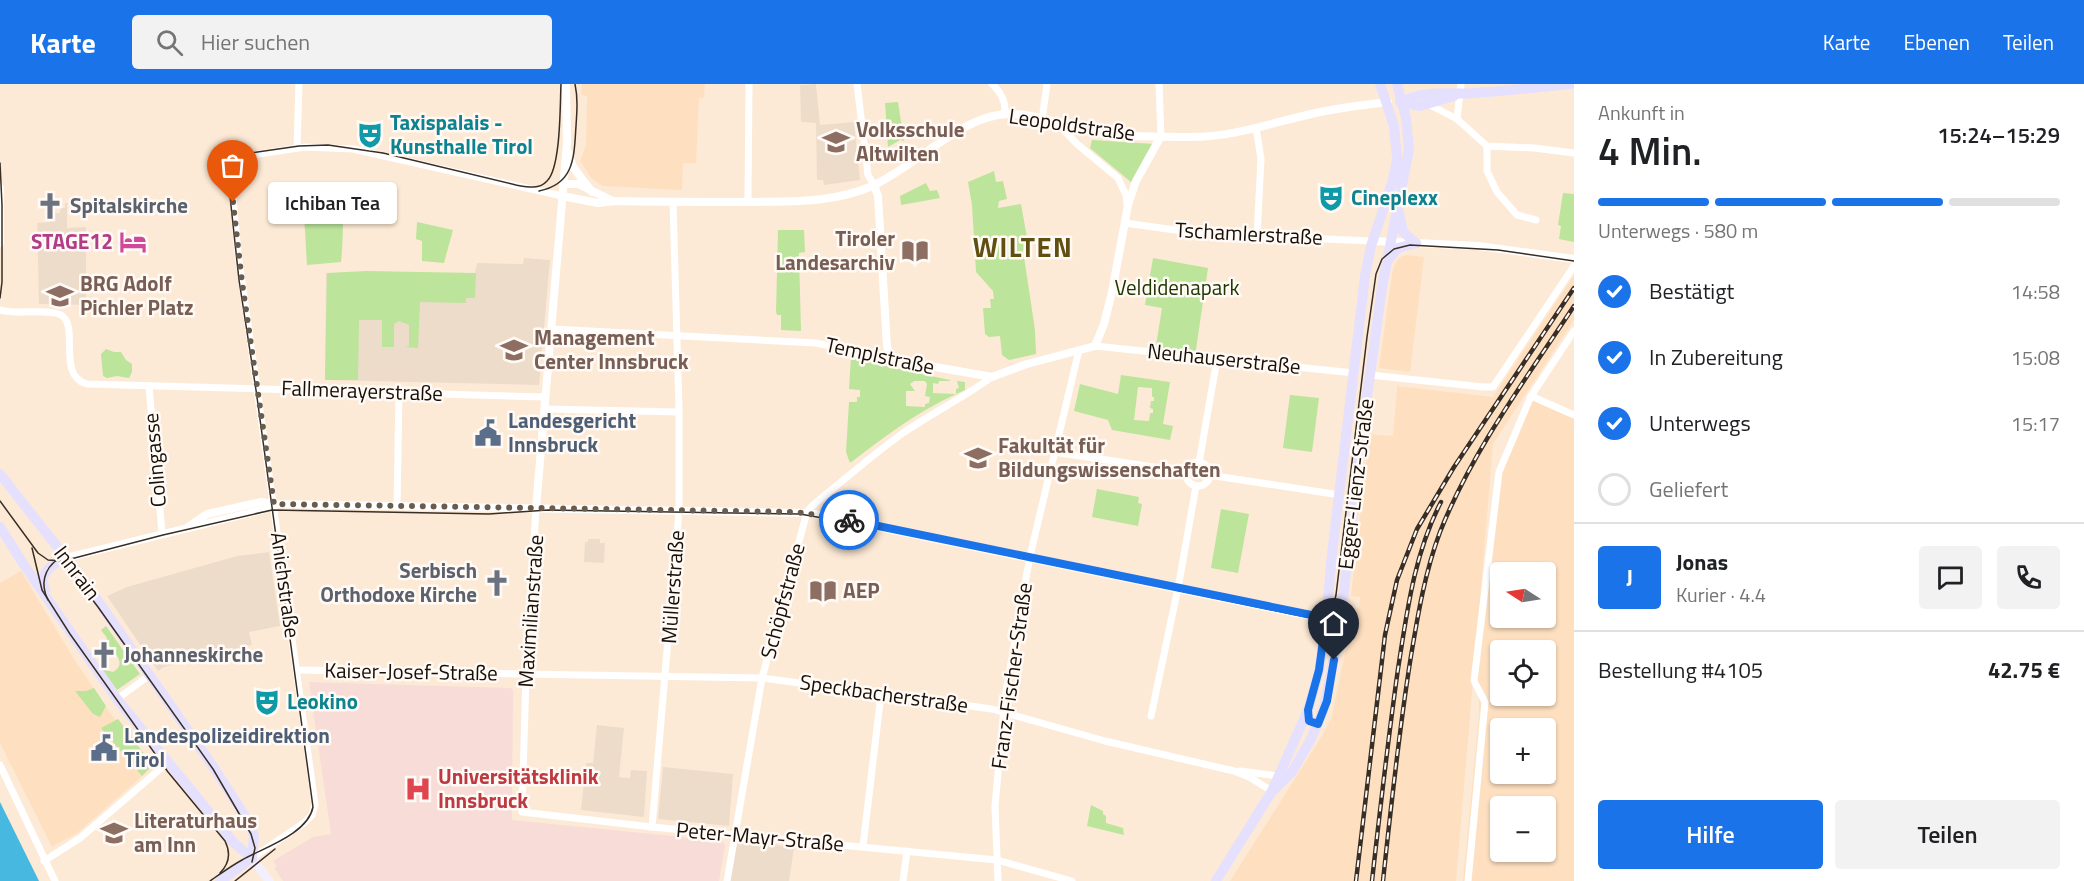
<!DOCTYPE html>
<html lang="de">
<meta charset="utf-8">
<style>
:root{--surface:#fff;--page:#f2f2f2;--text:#202124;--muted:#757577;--line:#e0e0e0;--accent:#1a73e8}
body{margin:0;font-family:"Titillium Web",sans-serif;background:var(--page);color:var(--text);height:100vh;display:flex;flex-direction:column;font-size:22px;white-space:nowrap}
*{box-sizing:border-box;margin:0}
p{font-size:20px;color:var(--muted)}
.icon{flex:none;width:33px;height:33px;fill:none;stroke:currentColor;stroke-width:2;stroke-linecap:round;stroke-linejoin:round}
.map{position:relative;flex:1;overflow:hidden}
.sheet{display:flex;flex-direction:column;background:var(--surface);width:510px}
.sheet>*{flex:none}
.needle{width:39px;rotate:282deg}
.tools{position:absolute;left:1490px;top:478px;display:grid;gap:12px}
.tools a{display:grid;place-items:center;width:66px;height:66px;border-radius:6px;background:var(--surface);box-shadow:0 2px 4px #0004;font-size:30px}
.pin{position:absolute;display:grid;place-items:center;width:51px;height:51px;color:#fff;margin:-62px -26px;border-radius:50% 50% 50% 0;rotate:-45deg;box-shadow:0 0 6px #0007}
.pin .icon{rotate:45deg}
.courier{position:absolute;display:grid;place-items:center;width:60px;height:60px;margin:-30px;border:4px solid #1a73e8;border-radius:50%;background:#fff;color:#222;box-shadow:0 2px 8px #0007}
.bubble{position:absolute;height:42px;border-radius:6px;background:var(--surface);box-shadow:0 2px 4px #0004;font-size:20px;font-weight:600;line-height:42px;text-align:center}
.summary em{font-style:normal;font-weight:600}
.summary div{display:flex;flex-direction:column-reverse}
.summary{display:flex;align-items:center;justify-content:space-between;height:102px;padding:0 24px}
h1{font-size:39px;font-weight:600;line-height:45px}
.bar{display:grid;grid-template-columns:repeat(4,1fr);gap:9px 6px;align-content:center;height:72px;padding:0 24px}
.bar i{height:8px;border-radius:4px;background:var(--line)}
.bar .selected{background:var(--accent)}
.bar p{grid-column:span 4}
.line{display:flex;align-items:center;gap:15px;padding:0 24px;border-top:2px solid var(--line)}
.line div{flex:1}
.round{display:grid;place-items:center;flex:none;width:63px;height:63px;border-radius:6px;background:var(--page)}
ol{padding:0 24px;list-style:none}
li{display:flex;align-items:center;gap:18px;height:66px}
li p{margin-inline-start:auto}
li .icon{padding:6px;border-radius:50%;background:var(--accent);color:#fff;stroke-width:4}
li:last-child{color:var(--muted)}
li i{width:33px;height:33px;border:3px solid var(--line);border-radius:50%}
.action{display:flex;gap:12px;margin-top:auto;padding:12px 24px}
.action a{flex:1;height:69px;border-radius:6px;background:var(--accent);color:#fff;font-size:24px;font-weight:600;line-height:69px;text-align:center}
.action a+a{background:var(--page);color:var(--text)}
header{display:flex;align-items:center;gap:36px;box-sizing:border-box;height:84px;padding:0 30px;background:var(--accent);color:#fff}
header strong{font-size:28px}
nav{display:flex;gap:33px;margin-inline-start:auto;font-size:21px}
.search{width:420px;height:54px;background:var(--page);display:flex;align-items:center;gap:15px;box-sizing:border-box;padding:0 21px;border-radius:6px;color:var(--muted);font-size:22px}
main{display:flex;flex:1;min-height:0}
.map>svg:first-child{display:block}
</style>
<header>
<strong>Karte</strong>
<div class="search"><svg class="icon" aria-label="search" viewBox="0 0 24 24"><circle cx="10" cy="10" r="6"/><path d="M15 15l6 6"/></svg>Hier suchen</div>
<nav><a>Karte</a><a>Ebenen</a><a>Teilen</a></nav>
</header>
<main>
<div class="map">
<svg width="1574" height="797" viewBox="0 0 1574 797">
<rect width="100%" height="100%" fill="#fdead6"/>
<g fill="#fee0c1" fill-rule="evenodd">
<polygon points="582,0 705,0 704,14 699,14 696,79 683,79 682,106 603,102 592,95 580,77 586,61 587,12 581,11"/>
<polygon points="1408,171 1424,173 1410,288 1379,284 1393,184 1397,177 1402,172"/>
<path d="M1574,191v45l-81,124 -19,230 25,-202 32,-76 43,19v466h-111l16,-166v-25l-6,-9 -17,200h-226l90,-142 11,-20 16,-76 6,-1 -1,-23h3l2,-11h2l1,-11 -9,-1 18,-162 24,2 4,-50 96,11zM1500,489h45v45h-45zM1500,567h45v45h-45zM1500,645h45v45h-45zM1500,723h45v45h-45z"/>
<polygon points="21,487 74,575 115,636 118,635 154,682 77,749 52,763 0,659 0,499"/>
</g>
<g fill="#eedccb">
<polygon points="816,0 820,41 854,38 860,96 824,101 823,96 817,96 816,39 801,38 800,1"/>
<polygon points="65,119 69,119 67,121 67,144 86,143 86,221 39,220 37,139 50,138 50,129 60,129 60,124 65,124"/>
<polygon points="524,174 550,176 539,301 325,296 326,189 475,189 477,179 523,180"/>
<polygon points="588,455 600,455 600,459 605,459 604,479 584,478 585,458 588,458"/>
<polygon points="269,468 280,542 249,548 252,561 164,583 158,587 107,512 127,503 237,472"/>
<polygon points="597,641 624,644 619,693 630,694 631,686 647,687 644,733 581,726 586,679 593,679"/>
<polygon points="663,683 733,690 729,742 658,735"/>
<polygon points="736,755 794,764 789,797 730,797"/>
</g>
<polygon fill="#f7dcd8" points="309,598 511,604 513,606 512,736 722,757 725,761 719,797 283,797 274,784 277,782 273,777 313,753 331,750"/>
<g fill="#bce49b" fill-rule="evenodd">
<polygon points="898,18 904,57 900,56 888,63 885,19"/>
<polygon points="1092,56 1154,60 1131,98 1090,64"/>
<polygon points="994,87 996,98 1003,97 1007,115 999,117 998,124 1021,120 1029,165 1023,166 1035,246 1036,270 1009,276 1002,271 1000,252 989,253 985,250 983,224 991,224 990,215 994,215 993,207 976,188 972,121 968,98"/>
<polygon points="926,99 930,107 937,106 940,114 901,121 900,112"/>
<polygon points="1563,109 1574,110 1574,158 1559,155 1561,142 1558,141"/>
<path d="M306,120l37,1c0,21 0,38 -2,57l-34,3 -3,-51 2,-1z"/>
<polygon points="417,138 453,146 444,179 422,177 422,157 416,155"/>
<polygon points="778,146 804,146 805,168 799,169 801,247 781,246 781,231 777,231 776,228"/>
<polygon points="1153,174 1208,184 1195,272 1155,268 1162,224 1145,221"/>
<polygon points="366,187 476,189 475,214 466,214 466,219 420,218 418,264 405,263 409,262 409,241 399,237 394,240 394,263 382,263 382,236 359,236 358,296 325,296 327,189"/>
<polygon points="106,265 114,268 121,268 126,276 132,280 132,288 129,294 117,292 107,294 103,292 101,270"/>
<path d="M851,273l56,14 43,9v1h-11l-1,3 -5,-1v10l23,1v-5l3,-1 -2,-7 8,1v8c-46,20 -75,43 -115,73l-4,-11 3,-50h8v-5h3v-7l-11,-1zM914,297h11l2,3 -2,12 5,1 -1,6 -4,1v3l-19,-1v-15h9l-5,-7z"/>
<path d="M1121,291l49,7 -7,42 10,2 -3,14 -58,-10 -4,-10 -34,-9 6,-27 38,10zM1138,303l14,1v9h2v4h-3l-1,7 3,1v4h-3l-1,8 -15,-1z"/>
<polygon points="1290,311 1319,314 1312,368 1283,364"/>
<polygon points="1097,405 1139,413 1138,419 1142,420 1138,442 1092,433"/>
<polygon points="1221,425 1249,430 1238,489 1211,484"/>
<path d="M106,542l34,48 -23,16 -15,-21 11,3c15,-8 1,-20 -7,-30l1,-4 -6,-8z"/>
<polygon points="94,604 106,622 100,633 93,630 75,607 86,607"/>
<polygon points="118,635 152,681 142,692 101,644"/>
<polygon points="1091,721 1103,727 1103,730 1106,732 1106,739 1123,744 1124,751 1087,742"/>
</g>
<polygon fill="#47b8df" points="0,718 39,797 0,797"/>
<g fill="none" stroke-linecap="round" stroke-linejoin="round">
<g stroke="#fff" stroke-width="7">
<polyline points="857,0 868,91 874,101"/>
<path d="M992,0c9,8 14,18 13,30"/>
<polyline points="1159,0 1161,52"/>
<polyline points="1428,20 1457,35 1487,62 1534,64 1574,69"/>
<polyline points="1457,35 1461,0"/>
<polyline points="1042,36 1047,0"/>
<polyline points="1056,38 1077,60 1118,94 1126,111 1127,120"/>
<polyline points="1256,44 1261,75 1257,152"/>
<polyline points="1487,62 1487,87 1497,108 1517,131 1536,136"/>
<polyline points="297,64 299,0"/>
<polyline points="748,118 749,0"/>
<polyline points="1125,139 1204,150 1373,157"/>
<path d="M0,226c17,5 48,-2 61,5 19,11 -5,61 26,69l459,13"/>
<polyline points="551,245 816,259 890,275"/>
<polyline points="1095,262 1354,289"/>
<polyline points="1370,291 1483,303 1493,303 1574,182"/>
<polyline points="149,303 162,449"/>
<polyline points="1531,312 1574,331"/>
<polyline points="545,325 679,328"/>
<polyline points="1054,368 1186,388"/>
<circle cx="1198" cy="390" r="12"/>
<polyline points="1199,379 1217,275"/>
<polyline points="1209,391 1340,411"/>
<polyline points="397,422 399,309"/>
<polyline points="536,424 526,590 522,728 652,743 997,776 1072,797"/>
<polyline points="297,586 762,594 992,625 1105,657 1234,687 1249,693 1272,707"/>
<polyline points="117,615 150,591"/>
<polyline points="1151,632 1179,499 1196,402"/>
<polyline points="0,681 55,797"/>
<polyline points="1240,687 1278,692"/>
<polyline points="652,743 679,426 679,326 673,118"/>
<polyline points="863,762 881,610"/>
<polyline points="252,774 304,739 312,731 315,720 238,169 231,91 237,78 252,71 305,63 353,65 562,112"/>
<polyline points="44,777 80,754 167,679"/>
<path d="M727,797l35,-203 45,-166 6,-7c30,-24 59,-50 90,-72 29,-20 60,-35 89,-56"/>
<polyline points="903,797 907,767"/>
<polyline points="998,797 995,722 1005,613 1030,472 1079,266"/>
<polyline points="1468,797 1485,618 1474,597 1499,388 1531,312 1574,247"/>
</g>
<g stroke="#fff" stroke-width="8">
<polyline points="568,68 573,83 592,108"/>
<polyline points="563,100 578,100 611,116"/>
<polyline points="874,101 878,112 887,262 890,275 992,293 1027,280 1095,262 1104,240 1112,208 1128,121 1136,97 1161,52"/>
<polyline points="0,104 0,159"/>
<path d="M562,112l36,7 17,-2c45,1 91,1 136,1 41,-1 83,1 121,-16 41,-18 83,-64 126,-71 34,-6 73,15 107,19 27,3 59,3 86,3 42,0 80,-14 120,-23 25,-6 51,-9 77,-12"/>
<polyline points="1373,157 1479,162 1574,175"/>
<polyline points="536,424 567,59 566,0"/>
<polyline points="188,443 207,430 261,418 274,420 810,429 1310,532 1326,534"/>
<polyline points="66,474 262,426 274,420"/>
</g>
<polyline stroke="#f2f0fe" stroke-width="9" points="252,774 269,797"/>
<g stroke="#e5e0fe" stroke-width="10">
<polyline points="1400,18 1420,22 1454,12"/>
<path d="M1402,18c23,-13 48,-7 73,-9 32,-2 64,-6 96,-9"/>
<polyline points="1399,128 1403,148 1416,159"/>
<polyline points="1387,177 1398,164 1416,159"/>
<polyline points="0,390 85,498 214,684 250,740 254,752 252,774"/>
<polyline points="0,443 24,481 117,615 234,759 252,774"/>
<path d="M45,506l-3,-11c6,-12 12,-16 24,-21"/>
<polyline points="1275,705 1292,688 1311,655 1323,627 1339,550 1362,349 1382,203 1409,65 1406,34 1397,0"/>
<polyline points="220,797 252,774"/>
<polyline points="1216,797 1272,707 1308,626 1319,587 1324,558 1332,470 1365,192 1371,162 1393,96 1397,75 1394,42 1380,0"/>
</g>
<g stroke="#382e25" stroke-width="1.5">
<polyline points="0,79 2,121 2,198 0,214"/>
<path d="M539,107c36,-7 35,-35 37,-65 1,-15 2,-28 -1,-42"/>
<path d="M0,417l38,52 10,7 15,1 100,-26 109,-25 217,4 59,-4 252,4 73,13 433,90c17,2 27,-6 30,-22l31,-258 9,-63 6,-15 12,-10 16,-4 88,5 76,11"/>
<path d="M32,464l10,42 28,44 98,138 57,69c6,12 4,23 -5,32"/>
<polyline points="57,475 73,490 98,523 213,685 251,750 255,764 252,778"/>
<path d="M48,516c-8,-16 -4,-31 10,-41"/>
<path d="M210,797c10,-7 21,-15 32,-21 21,-12 66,-26 71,-53l-57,-417 -17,-110 -10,-93v-17l9,-12 12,-5 49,-7 29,-1 55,8 133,32c11,2 23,5 31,-4 14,-13 13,-77 14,-97"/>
<polyline points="235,797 275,765"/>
</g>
<defs>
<g id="rail">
<polyline points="1356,797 1385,551 1397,496 1417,445 1454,383 1574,204"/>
<path d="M1372,797c8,-71 16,-142 26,-212 9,-57 16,-115 43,-167"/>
<path d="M1383,797c8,-75 16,-151 28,-225 7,-42 14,-84 29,-124 32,-81 86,-153 134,-226"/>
</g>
</defs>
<use href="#rail" stroke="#382e25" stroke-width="4.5"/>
<use href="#rail" stroke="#fffaf5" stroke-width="2" stroke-dasharray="7" stroke-linecap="butt"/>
</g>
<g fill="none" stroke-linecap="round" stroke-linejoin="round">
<polyline stroke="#685c4f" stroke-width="6" stroke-dasharray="0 10.8" points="233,118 242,198 274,420 796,428 849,436"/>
<polyline stroke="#1a73e8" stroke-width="8" points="849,436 1326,534 1319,586 1308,626 1309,637 1318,640 1327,617 1334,576"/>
</g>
<defs>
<symbol id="theatre-bare" viewBox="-9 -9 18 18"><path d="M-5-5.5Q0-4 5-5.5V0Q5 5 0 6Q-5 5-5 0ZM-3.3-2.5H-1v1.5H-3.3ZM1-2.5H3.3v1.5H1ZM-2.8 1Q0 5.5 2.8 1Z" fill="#0f9aa8" stroke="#fffaf5" stroke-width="2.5" paint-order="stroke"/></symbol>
<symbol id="school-bare" viewBox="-9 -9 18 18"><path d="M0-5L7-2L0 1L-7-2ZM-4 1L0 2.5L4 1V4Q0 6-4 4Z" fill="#8d6e63" stroke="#fffaf5" stroke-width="2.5" paint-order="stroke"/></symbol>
<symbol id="church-bare" viewBox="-9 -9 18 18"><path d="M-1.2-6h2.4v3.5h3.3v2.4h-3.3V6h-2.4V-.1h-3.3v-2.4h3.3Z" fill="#6b7280" stroke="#fffaf5" stroke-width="2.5" paint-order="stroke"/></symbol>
<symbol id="hotel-bare" viewBox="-9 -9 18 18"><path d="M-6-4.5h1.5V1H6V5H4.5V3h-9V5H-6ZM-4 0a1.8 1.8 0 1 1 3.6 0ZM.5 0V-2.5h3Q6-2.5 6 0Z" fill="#d1479c" stroke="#fffaf5" stroke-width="2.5" paint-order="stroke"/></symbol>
<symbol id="library-bare" viewBox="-9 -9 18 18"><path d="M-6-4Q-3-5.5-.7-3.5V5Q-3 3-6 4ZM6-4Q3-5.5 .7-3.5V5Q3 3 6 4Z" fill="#8d6e63" stroke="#fffaf5" stroke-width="2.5" paint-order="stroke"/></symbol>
<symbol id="university-bare" viewBox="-9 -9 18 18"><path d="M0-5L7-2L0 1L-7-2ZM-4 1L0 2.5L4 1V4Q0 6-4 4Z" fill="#8d6e63" stroke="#fffaf5" stroke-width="2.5" paint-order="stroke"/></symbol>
<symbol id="civic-bare" viewBox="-9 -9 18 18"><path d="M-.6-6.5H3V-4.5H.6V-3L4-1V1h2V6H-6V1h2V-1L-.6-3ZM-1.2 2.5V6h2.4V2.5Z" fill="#5c6f8a" stroke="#fffaf5" stroke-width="2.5" paint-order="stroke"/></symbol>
<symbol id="hospital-bare" viewBox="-9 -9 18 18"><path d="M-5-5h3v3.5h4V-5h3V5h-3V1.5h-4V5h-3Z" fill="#e0444e" stroke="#fffaf5" stroke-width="2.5" paint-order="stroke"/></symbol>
</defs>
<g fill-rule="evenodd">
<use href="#theatre-bare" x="351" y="32" width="38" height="38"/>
<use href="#school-bare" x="817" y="39" width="38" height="38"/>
<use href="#theatre-bare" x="1312" y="95" width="38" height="38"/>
<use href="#church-bare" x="31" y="103" width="38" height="38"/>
<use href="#hotel-bare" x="114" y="139" width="38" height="38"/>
<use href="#library-bare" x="896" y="148" width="38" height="38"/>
<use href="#school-bare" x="41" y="193" width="38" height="38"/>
<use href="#university-bare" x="495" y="247" width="38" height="38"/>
<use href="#civic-bare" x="469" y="330" width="38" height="38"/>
<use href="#university-bare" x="959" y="355" width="38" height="38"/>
<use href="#church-bare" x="478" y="480" width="38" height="38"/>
<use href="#library-bare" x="804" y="488" width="38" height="38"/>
<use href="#church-bare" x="85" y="552" width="38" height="38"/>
<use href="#theatre-bare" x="248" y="599" width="38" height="38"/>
<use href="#civic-bare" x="85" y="645" width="38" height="38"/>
<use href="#hospital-bare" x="399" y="686" width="38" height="38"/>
<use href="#university-bare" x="95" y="730" width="38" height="38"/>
</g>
<g text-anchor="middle" stroke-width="5" stroke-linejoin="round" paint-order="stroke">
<g font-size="21" font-weight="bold" fill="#0d838f" stroke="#fffaf5" text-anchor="start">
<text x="390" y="46">Taxispalais -<tspan x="390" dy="24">Kunsthalle Tirol</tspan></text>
<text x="1351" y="121">Cineplexx</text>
<text x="287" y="625">Leokino</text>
</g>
<g font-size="21" fill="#170f07" stroke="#fffaf5">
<text transform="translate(1072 41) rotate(8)" y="7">Leopoldstraße</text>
<text transform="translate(1249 150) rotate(3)" y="7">Tschamlerstraße</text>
<text transform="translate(880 272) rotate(12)" y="7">Templstraße</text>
<text transform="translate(1224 275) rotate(6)" y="7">Neuhauserstraße</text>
<text transform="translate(362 307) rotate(2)" y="7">Fallmerayerstraße</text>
<text transform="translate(155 376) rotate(-95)" y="7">Colingasse</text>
<text transform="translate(1356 400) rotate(-83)" y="7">Egger-Lienz-Straße</text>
<text transform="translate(77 489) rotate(53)" y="7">Innrain</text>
<text transform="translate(285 501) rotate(82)" y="7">Anichstraße</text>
<text transform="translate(673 503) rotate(-86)" y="7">Müllerstraße</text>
<text transform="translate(783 517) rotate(-75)" y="7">Schöpfstraße</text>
<text transform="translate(531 527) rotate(-86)" y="7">Maximilianstraße</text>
<text transform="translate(411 588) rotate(1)" y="7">Kaiser-Josef-Straße</text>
<text transform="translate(1012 592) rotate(-82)" y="7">Franz-Fischer-Straße</text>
<text transform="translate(884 610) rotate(8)" y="7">Speckbacherstraße</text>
<text transform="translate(760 753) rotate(5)" y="7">Peter-Mayr-Straße</text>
</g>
<g font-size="21" font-weight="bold" fill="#785e54" stroke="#fffaf5" text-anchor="start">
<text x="856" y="53">Volksschule<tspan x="856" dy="24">Altwilten</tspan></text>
<text x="895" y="162" text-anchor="end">Tiroler<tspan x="895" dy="24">Landesarchiv</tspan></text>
<text x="80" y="207">BRG Adolf<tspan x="80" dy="24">Pichler Platz</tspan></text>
<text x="534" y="261">Management<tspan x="534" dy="24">Center Innsbruck</tspan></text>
<text x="998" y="369">Fakultät für<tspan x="998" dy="24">Bildungswissenschaften</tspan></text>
<text x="843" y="514">AEP</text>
<text x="134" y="744">Literaturhaus<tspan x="134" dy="24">am Inn</tspan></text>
</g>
<g font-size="21" font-weight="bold" fill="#5b616d" stroke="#fffaf5" text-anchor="start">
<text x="70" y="129">Spitalskirche</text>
<text x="477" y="494" text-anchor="end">Serbisch<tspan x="477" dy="24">Orthodoxe Kirche</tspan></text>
<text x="124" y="578">Johanneskirche</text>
</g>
<g font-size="21" font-weight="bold" fill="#b23c85" stroke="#fffaf5" text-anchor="end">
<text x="113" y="165">STAGE12</text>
</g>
<g font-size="21" fill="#1d3600" stroke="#fffaf5">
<text x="1177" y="211">Veldidenapark</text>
</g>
<g font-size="21" font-weight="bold" fill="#4e5e75" stroke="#fffaf5" text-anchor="start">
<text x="508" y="344">Landesgericht<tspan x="508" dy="24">Innsbruck</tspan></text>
<text x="124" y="659">Landespolizeidirektion<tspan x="124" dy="24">Tirol</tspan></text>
</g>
<g font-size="21" font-weight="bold" fill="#be3a42" stroke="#fffaf5" text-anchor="start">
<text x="438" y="700">Universitätsklinik<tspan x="438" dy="24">Innsbruck</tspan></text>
</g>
<g font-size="27" font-weight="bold" letter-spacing="1.5" fill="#614f11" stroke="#fffaf5">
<text x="1023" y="173">WILTEN</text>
</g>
</g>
</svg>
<div class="tools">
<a><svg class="needle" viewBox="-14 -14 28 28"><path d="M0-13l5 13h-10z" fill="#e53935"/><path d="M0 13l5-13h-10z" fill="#757577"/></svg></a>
<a><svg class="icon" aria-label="locate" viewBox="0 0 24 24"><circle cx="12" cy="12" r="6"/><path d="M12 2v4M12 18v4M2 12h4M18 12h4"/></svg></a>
<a>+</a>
<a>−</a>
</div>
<div class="pin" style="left:233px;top:118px;background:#ea580c"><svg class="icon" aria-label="bag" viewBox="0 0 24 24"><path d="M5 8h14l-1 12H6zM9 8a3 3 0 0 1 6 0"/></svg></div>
<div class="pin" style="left:1334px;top:576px;background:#1f2937"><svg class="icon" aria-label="home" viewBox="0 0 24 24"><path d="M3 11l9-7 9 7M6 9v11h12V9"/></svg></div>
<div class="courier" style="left:849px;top:436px"><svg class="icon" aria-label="bike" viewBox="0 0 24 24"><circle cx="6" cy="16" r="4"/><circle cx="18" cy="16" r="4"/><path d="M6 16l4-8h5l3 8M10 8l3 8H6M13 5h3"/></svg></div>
<div class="bubble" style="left:268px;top:98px;width:129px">Ichiban Tea</div>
</div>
<section class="sheet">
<div class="summary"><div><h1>4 Min.</h1><p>Ankunft in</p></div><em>15:24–15:29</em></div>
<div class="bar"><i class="selected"></i><i class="selected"></i><i class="selected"></i><i></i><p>Unterwegs · 580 m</p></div>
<ol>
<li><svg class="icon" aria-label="check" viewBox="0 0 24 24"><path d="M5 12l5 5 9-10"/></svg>Bestätigt<p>14:58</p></li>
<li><svg class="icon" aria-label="check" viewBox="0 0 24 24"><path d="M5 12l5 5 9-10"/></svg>In Zubereitung<p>15:08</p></li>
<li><svg class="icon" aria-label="check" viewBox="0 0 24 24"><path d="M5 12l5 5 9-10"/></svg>Unterwegs<p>15:17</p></li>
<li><i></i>Geliefert</li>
</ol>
<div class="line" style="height:108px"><b class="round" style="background:var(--accent);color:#fff">J</b><div><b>Jonas</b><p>Kurier · 4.4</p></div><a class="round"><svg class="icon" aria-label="chat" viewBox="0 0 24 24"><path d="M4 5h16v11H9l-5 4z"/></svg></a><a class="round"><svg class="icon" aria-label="phone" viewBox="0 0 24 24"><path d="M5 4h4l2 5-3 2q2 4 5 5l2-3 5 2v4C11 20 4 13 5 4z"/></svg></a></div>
<div class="line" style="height:78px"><div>Bestellung #4105</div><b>42.75 €</b></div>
<div class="action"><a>Hilfe</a><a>Teilen</a></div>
</section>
</main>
